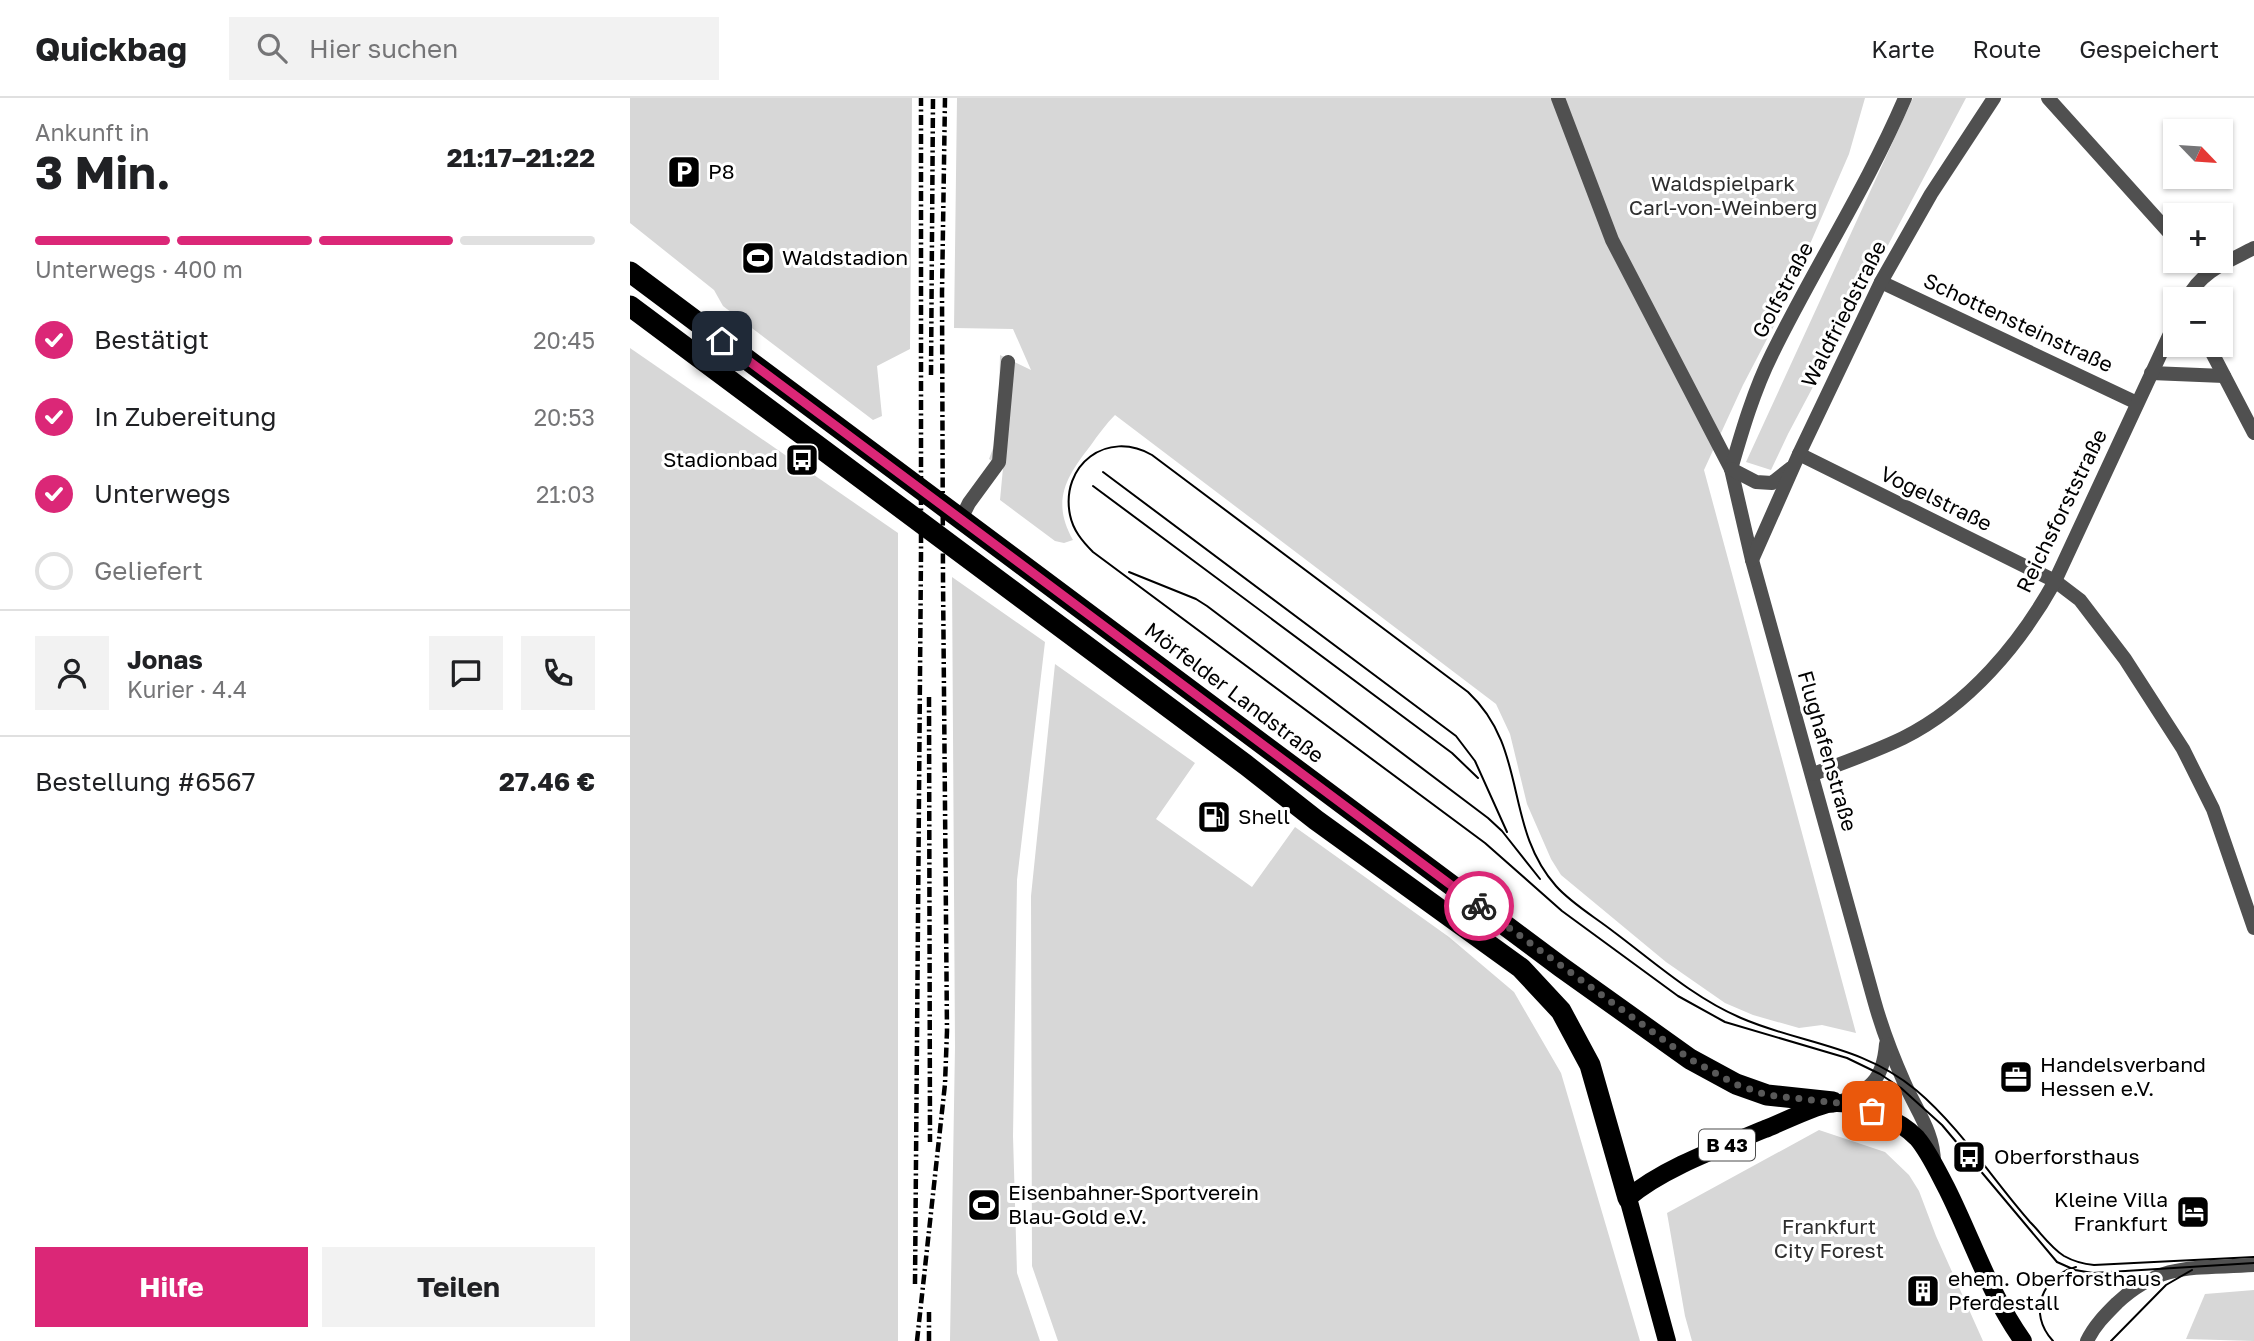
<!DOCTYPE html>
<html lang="de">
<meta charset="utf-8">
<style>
:root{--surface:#fff;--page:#f2f2f2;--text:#202124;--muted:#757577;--line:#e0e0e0;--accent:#db2777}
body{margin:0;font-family:"Golos Text",sans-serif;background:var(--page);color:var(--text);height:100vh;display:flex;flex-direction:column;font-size:26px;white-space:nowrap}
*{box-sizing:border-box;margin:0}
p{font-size:23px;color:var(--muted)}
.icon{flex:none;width:38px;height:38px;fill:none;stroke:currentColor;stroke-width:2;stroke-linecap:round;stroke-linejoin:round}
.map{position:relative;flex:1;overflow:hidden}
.sheet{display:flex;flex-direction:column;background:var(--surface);width:630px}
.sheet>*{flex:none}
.needle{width:46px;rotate:115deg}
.tools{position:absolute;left:1533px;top:21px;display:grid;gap:14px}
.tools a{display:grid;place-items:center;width:70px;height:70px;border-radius:0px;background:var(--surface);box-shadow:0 2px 5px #0004;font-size:35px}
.pin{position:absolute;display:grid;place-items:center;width:60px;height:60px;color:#fff;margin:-30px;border-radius:14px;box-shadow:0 4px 10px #0006}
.courier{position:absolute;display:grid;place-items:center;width:70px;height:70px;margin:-35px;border:5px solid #db2777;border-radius:50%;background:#fff;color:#222;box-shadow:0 2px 9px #0007}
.summary em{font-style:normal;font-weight:700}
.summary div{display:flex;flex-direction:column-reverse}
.summary{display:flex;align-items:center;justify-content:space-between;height:119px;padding:0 35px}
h1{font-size:46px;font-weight:700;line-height:52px}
.bar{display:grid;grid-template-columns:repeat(4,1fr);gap:10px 7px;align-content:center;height:84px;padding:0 35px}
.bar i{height:9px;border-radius:5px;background:var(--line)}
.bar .on{background:var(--accent)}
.bar p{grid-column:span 4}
.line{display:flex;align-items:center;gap:18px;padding:0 35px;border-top:2px solid var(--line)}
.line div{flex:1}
.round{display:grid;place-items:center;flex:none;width:74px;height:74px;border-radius:0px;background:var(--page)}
ol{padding:0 35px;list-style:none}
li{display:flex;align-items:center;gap:21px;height:77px}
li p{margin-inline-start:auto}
li .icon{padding:7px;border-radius:50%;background:var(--accent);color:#fff;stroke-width:4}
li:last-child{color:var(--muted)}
li i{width:38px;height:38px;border:4px solid var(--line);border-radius:50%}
.button{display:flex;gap:14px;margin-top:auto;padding:14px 35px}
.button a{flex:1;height:80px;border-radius:0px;background:var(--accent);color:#fff;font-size:28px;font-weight:700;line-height:80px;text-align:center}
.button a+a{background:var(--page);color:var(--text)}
header{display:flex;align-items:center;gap:42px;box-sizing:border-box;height:98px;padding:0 35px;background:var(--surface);border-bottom:2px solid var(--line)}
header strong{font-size:33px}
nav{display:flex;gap:38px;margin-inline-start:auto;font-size:24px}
.search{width:490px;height:63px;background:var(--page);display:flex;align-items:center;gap:18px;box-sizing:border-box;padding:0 24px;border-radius:0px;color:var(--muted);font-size:26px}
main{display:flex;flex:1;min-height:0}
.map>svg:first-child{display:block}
</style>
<header>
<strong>Quickbag</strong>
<div class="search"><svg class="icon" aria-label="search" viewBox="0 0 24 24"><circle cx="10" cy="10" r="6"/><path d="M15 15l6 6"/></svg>Hier suchen</div>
<nav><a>Karte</a><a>Route</a><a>Gespeichert</a></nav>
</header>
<main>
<section class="sheet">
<div class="summary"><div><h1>3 Min.</h1><p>Ankunft in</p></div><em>21:17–21:22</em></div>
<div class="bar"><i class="on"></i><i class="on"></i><i class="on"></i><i></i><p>Unterwegs · 400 m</p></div>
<ol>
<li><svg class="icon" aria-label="check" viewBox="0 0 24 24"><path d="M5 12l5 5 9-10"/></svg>Bestätigt<p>20:45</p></li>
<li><svg class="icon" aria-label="check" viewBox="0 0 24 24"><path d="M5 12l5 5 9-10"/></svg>In Zubereitung<p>20:53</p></li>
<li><svg class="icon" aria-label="check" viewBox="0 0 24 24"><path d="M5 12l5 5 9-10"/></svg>Unterwegs<p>21:03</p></li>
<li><i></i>Geliefert</li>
</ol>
<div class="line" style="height:126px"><a class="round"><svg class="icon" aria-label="person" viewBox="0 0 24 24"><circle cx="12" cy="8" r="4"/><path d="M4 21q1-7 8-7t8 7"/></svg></a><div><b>Jonas</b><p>Kurier · 4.4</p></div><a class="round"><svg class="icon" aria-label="chat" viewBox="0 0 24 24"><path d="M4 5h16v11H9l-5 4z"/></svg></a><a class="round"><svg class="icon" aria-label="phone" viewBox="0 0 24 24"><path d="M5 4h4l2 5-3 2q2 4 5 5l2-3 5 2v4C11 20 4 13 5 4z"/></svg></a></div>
<div class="line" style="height:91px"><div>Bestellung #6567</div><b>27.46 €</b></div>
<div class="button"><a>Hilfe</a><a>Teilen</a></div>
</section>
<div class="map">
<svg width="1624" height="1243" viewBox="0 0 1624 1243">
<rect width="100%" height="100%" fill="#fff"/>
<g fill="#d7d7d7">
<polygon points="0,0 282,0 280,251 247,268 252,318 243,322 93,208 84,192 0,125"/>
<path d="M327,0h908l-16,56 -71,164 -35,67 -39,85 152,563 -34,-8 -23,3 -46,-13 -28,-12 -59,-41 -105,-87 -10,-16 -24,-55 -17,-70 -14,-30 -381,-289c-9,9 -17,20 -24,30 -25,32 -40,56 -18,95l-9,3 -9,-2 -55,-41 3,-32 -14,-9 9,-24 2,-80 31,15 -18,-41 -59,-1z"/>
<polygon points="1283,0 1336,0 1158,336 1141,372 1116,364"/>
<polygon points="0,250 268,435 268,1243 0,1243"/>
<polygon points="322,479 415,544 387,782 383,1038 387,1175 410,1243 320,1243 325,949"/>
<polygon points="425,566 565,665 526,721 622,789 665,729 819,839 884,894 931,975 1010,1243 428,1243 402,1168 401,798"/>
<polygon points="1189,1032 1255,1054 1279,1077 1289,1093 1306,1138 1353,1243 1062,1243 1055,1218 1037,1115"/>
<polygon points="1624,1192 1624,1243 1556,1241 1575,1196"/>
</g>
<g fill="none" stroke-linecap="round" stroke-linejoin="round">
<g stroke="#505050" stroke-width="14">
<path d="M928,0l54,142 119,229 21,91 122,440c8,29 18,55 30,82 12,28 30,50 30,81"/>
<polyline points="1418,0 1545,141"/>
<polyline points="1251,184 1507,305"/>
<path d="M1557,201c14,-28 40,-37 67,-51"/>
<polyline points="1578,247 1624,335"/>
<polyline points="1521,275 1594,278"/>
<polyline points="1169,356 1425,483 1450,502 1495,561 1553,651 1583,711 1624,830"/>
<path d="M1101,371c11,-38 23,-79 41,-115 42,-86 95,-167 133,-256"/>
<polyline points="1101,371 1126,384 1142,385 1161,370"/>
<polyline points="331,421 339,405 369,364 378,264"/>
<polyline points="1122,462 1169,356 1251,184 1301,96 1364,0"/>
<path d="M1183,676c30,-11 61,-22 90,-36 66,-33 117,-94 152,-157l120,-258"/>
<path d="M1207,1005c33,-13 46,-22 49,-59"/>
<path d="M1457,1243c7,-15 18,-26 30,-38 45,-42 80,-34 137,-38"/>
</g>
<path stroke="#000" stroke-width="18" d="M1037,1243l-39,-143c35,-30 94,-51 137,-69 16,-6 55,-26 70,-26 24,-1 65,17 82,35 12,14 21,34 30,51 25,50 43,106 76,152"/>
<g stroke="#000" stroke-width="21">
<polyline points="0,174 931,869 1060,961 1106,986 1137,997 1203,1004"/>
<polyline points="0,208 616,667 686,722 891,870 931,913 960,967 998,1100"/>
</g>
<g stroke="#000" stroke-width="2">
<polyline points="473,374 826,638 845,663 877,734"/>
<polyline points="463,388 822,655 848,680"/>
<polyline points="499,474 566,501 577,508 858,720 872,733 910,781"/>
<path d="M1624,1159l-160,8c-11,-1 -21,-4 -30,-9 -14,-9 -23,-23 -34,-34 -38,-43 -70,-95 -114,-132 -54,-45 -115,-46 -175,-72 -47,-20 -87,-56 -127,-86 -19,-15 -42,-28 -58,-46 -53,-60 -27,-137 -88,-194l-316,-237c-45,-26 -92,10 -82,60 3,15 12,26 23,37l392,291 77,68 116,85 47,26 122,36 33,16 21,14 41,37 115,137 18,8 18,3 161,-10"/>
<path d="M1423,1243c-26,-28 -11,-65 23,-74"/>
<polyline points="1481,1243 1536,1187 1562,1172"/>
</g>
<g stroke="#000" stroke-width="4.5" stroke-dasharray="10 3.5 2 3.5" stroke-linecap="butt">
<polyline points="301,277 303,0"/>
<polyline points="299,599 300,1044"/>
<polyline points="285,1186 291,456 291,0"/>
<polyline points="287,1243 315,986 317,933 313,481 312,195 315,0"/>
<polyline points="299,1243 299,1212"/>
</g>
</g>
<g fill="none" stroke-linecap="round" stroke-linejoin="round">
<polyline stroke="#595959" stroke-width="7" stroke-dasharray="0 12.6" points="849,808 1060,961 1105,986 1137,997 1208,1005 1242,1013"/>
<polyline stroke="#db2777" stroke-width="9" points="92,243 849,808"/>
</g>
<defs>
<symbol id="parking-square" viewBox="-11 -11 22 22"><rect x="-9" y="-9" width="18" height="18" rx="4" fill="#000" stroke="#fff"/><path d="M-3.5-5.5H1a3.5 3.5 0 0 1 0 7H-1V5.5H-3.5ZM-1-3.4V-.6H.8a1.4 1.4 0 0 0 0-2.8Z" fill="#fff"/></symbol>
<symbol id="stadium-square" viewBox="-11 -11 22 22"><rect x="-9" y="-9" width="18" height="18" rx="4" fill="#000" stroke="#fff"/><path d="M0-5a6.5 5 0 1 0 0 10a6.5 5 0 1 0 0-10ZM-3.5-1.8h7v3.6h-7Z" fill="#fff"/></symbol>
<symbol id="bus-square" viewBox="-11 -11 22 22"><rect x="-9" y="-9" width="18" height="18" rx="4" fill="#000" stroke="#fff"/><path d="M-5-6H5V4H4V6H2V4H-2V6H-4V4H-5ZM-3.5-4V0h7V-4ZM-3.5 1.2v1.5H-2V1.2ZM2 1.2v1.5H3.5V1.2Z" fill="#fff"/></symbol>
<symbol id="fuel-square" viewBox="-11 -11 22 22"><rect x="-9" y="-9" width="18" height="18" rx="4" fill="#000" stroke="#fff"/><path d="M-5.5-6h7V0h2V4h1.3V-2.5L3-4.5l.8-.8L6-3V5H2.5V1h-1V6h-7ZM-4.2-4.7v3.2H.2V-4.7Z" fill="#fff"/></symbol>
<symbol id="office-square" viewBox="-11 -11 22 22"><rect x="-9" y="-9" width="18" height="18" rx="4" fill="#000" stroke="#fff"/><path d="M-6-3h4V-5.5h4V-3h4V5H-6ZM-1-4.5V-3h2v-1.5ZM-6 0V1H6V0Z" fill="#fff"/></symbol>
<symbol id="hotel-square" viewBox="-11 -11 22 22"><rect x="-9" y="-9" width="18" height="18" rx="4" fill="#000" stroke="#fff"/><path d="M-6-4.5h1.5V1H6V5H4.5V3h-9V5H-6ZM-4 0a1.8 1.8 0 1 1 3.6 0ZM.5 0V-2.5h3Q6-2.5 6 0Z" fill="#fff"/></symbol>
<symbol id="building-square" viewBox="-11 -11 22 22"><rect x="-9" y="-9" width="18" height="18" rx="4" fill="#000" stroke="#fff"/><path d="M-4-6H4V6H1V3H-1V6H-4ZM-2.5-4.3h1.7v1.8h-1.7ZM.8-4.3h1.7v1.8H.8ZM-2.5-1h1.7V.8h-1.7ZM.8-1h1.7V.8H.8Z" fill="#fff"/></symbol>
</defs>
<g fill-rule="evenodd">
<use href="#parking-square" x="35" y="55" width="38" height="38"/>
<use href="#stadium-square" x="109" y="141" width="38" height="38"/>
<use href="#bus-square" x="153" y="343" width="38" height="38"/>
<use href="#fuel-square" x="565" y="700" width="38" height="38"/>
<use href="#office-square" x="1367" y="960" width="38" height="38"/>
<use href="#bus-square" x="1320" y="1040" width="38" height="38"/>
<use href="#stadium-square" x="335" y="1088" width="38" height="38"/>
<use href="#hotel-square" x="1544" y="1095" width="38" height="38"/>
<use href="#building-square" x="1274" y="1174" width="38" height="38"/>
</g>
<g text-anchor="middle" stroke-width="6" stroke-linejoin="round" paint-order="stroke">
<rect fill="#fff" stroke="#4c4c4c" stroke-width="2" x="1069" y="1031.5" width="56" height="31" rx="5"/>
<g font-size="19" font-weight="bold" fill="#000">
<text x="1097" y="1054">B 43</text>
</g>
<g font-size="21" fill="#000" stroke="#fff" text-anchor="start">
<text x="78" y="81">P8</text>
<text x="152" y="167">Waldstadion</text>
<text x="148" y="369" text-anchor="end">Stadionbad</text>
<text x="608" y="726">Shell</text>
<text x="1410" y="974">Handelsverband<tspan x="1410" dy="24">Hessen e.V.</tspan></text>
<text x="1364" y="1066">Oberforsthaus</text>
<text x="378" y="1102">Eisenbahner-Sportverein<tspan x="378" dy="24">Blau-Gold e.V.</tspan></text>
<text x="1538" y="1109" text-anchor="end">Kleine Villa<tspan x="1538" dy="24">Frankfurt</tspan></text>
<text x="1318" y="1188">ehem. Oberforsthaus<tspan x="1318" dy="24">Pferdestall</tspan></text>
</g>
<g font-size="21" fill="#2e2e2e" stroke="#fff">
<text x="1093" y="93">Waldspielpark<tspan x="1093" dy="24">Carl-von-Weinberg</tspan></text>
<text x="1199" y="1136">Frankfurt<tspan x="1199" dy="24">City Forest</tspan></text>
</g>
<g font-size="21" fill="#000" stroke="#fff">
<text transform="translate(1153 192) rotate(-62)" y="7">Golfstraße</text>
<text transform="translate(1214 216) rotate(-63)" y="7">Waldfriedstraße</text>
<text transform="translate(1388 225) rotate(25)" y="7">Schottensteinstraße</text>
<text transform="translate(1306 401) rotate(26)" y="7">Vogelstraße</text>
<text transform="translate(1432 413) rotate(-64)" y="7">Reichsforststraße</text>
<text transform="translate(604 595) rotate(37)" y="7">Mörfelder Landstraße</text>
<text transform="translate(1197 653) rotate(74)" y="7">Flughafenstraße</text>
</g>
</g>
</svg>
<div class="tools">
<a><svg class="needle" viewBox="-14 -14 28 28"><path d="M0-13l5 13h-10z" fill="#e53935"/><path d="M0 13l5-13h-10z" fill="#757577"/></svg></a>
<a>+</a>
<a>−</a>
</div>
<div class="pin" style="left:1242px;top:1013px;background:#ea580c"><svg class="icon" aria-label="bag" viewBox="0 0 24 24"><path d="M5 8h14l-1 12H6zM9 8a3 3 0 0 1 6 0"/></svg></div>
<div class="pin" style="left:92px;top:243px;background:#1f2937"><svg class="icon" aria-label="home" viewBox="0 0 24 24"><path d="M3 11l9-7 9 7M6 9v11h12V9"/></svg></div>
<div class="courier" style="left:849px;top:808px"><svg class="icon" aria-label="bike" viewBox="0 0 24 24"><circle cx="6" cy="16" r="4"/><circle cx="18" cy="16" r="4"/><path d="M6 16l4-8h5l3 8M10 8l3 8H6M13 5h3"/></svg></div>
</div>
</main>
